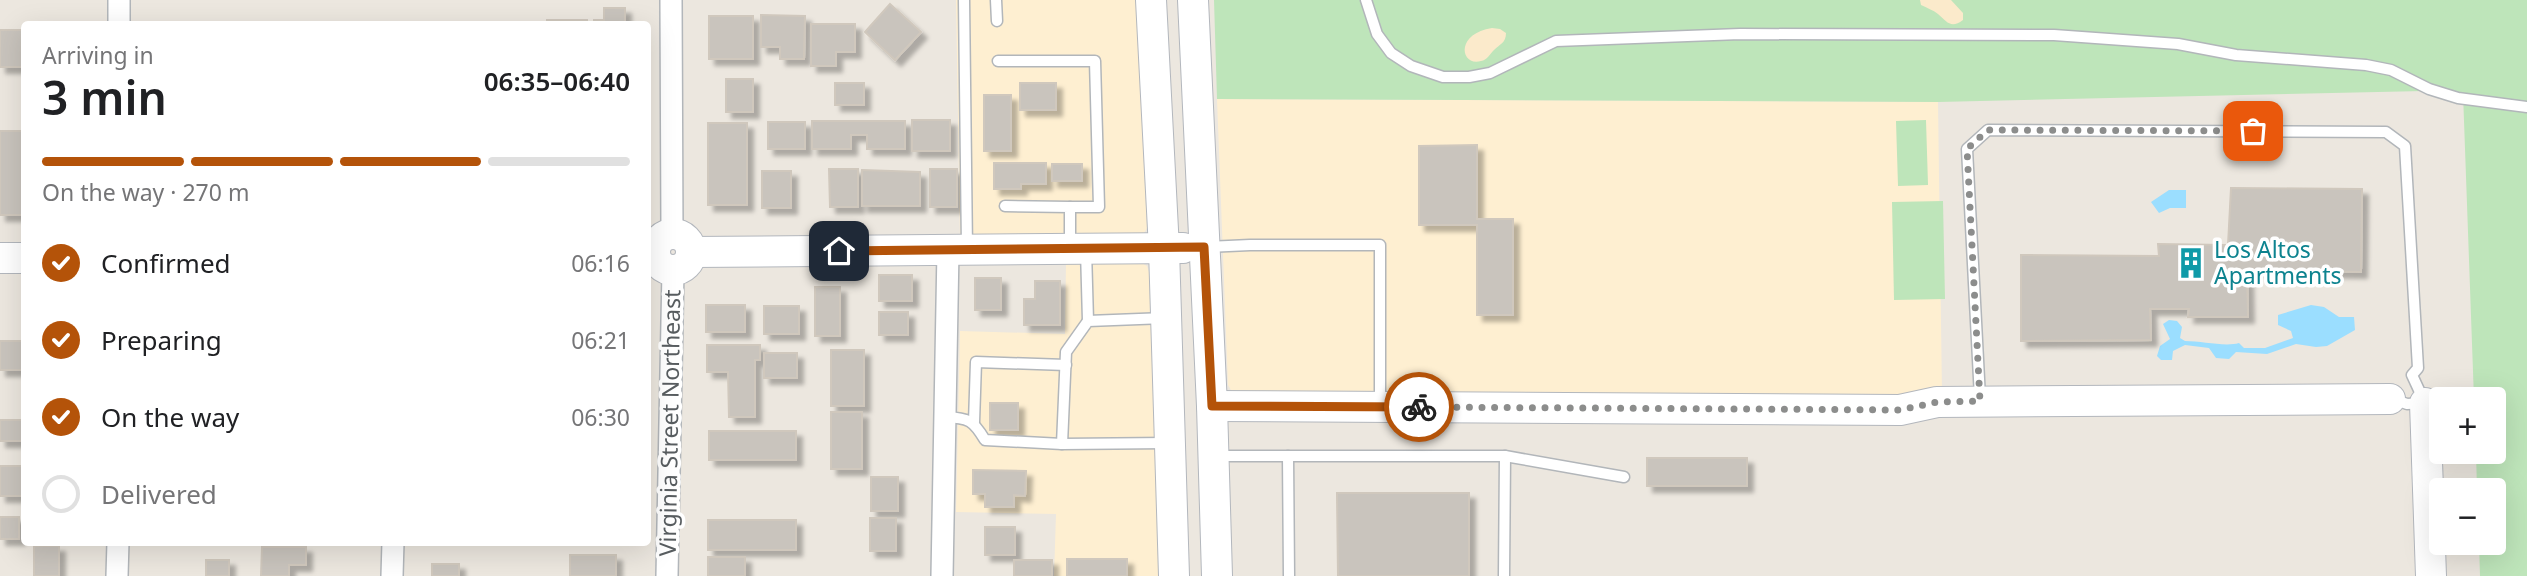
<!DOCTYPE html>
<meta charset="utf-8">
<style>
:root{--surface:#fff;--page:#f2f2f2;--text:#202124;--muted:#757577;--line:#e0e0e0;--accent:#b45309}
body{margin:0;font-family:"Noto Sans",sans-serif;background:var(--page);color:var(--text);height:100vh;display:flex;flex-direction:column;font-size:26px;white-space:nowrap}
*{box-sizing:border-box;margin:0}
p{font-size:23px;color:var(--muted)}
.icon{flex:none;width:38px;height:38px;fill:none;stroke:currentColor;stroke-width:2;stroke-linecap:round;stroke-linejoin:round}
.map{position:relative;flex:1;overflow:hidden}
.drawer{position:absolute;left:21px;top:21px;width:630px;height:525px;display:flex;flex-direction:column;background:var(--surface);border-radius:7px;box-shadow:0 7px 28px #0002}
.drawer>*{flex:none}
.tools{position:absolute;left:2429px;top:387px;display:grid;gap:14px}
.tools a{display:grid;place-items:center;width:77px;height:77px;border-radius:7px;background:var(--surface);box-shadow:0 7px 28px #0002;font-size:35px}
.pin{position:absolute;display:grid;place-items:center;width:60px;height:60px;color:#fff;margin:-30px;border-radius:14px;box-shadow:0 4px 10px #0006}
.courier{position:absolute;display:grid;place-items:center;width:70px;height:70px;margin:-35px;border:5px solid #b45309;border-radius:50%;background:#fff;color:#222;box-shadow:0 2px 9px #0007}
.overview em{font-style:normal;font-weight:600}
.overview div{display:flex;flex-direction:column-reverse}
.overview{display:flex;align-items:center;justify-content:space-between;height:119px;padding:0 21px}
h1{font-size:46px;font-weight:600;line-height:52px}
.bar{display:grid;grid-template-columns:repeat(4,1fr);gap:10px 7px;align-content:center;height:84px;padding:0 21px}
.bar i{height:9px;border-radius:5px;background:var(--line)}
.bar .on{background:var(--accent)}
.bar p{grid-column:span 4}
ol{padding:0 21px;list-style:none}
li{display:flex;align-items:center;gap:21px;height:77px}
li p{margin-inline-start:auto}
li .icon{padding:7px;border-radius:50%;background:var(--accent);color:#fff;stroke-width:4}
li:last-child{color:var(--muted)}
li i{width:38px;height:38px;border:4px solid var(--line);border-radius:50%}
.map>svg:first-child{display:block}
</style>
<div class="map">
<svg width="2527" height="576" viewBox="0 0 2527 576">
<defs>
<filter id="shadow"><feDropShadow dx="6" dy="6" stdDeviation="2" flood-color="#0004"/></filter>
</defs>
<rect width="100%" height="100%" fill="#ece7df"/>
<g fill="#feefd1">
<polygon points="956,0 1136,0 1147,228 1144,233 1139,235 960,238"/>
<polygon points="1217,99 1938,102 1942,395 1242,396 1232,392 1228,385"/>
<polygon points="1138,261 1147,266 1149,272 1159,576 1054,576 1056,514 956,512 960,331 1065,334 1066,262"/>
</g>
<g fill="#bee5ba">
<polygon points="1214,0 2527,0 2527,576 2480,576 2479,543 2494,542 2494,490 2477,490 2476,452 2494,452 2494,399 2474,399 2463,93 2424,91 1938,102 1217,99"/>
<polygon points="1926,120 1928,185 1898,186 1896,121"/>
<polygon points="1943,201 1945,299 1894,300 1892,202"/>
</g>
<g fill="#fbeacb">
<path d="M1920,0h31l12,13v7c-12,9 -16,2 -25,-6 -5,-4 -11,-6 -17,-9z"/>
<path d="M1492,28l8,1 6,4c0,10 -6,11 -12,17 -4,4 -7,10 -13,11 -20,6 -27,-27 11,-33z"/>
</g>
<g fill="#9bdeff">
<polygon points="2169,190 2186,190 2186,208 2170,208 2159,213 2151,202"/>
<path d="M2311,305l13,2 15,10h15l1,13 -28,16 -11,1 -20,-3 -29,10 -31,-2 -7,7 -13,-1 -7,-10 -24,-3 -12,6 -1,9h-11l-4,-4 3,-10 10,-7 -7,-15 6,-4 8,1 5,6 -2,11 5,3c17,0 40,6 54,2l5,5h21l28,-10 -2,-7 -13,-6v-10z"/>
</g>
<g fill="#c9c4bd" stroke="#d0c8bd" stroke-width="2" filter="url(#shadow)">
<polygon points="890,4 921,32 895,60 865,32"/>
<polygon points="604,8 625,8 625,24 594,24 594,20 604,20"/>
<polygon points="761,15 805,16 804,59 780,59 780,47 761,47"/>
<rect x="709" y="16" width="44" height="43"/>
<rect x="547" y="20" width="40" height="4"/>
<polygon points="811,24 855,24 855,52 836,52 836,66 811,66"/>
<rect x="0" y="30" width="22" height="37"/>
<rect x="726" y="79" width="27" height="33"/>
<rect x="835" y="83" width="29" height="22"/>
<rect x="1020" y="83" width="36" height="27"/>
<rect x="984" y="95" width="27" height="56"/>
<rect x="912" y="120" width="38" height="31"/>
<polygon points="812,121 905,121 905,149 867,149 867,135 851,135 851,149 812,149"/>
<rect x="768" y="122" width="37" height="27"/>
<rect x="708" y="123" width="39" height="82"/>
<rect x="0" y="131" width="24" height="84"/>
<polygon points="1477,145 1477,219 1513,219 1513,315 1477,315 1477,225 1419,225 1419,146"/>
<polygon points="994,163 1046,163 1046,184 1021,184 1021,189 994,189"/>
<rect x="1052" y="164" width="30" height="17"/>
<polygon points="829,169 858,169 858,207 830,207"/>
<rect x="930" y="169" width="27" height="38"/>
<polygon points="862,170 920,172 920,206 862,206"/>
<rect x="762" y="171" width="29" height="37"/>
<polygon points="2231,188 2362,189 2361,272 2247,270 2248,317 2188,317 2189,309 2150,309 2151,340 2021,341 2021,255 2159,256 2158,244 2228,245"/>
<rect x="879" y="275" width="33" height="26"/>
<rect x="975" y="278" width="26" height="32"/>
<polygon points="1035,281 1060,281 1060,325 1024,325 1024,299 1035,299"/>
<rect x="815" y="287" width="25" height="49"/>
<rect x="706" y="305" width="39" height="27"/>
<rect x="764" y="306" width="35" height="28"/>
<rect x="879" y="312" width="29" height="23"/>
<rect x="0" y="341" width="24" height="29"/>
<polygon points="707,345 760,345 760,360 755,360 755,417 729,417 728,372 707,372"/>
<rect x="831" y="350" width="33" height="56"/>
<rect x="764" y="353" width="33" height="25"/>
<rect x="990" y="403" width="28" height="27"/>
<rect x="831" y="412" width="31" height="57"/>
<rect x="0" y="420" width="24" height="21"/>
<rect x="709" y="431" width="87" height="29"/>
<rect x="1647" y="458" width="100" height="28"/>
<rect x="0" y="466" width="24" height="30"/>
<polygon points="973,470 1026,471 1025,496 1014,495 1014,507 985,507 985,494 973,494"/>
<rect x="871" y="477" width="27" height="34"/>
<polygon points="1337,493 1469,493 1469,576 1338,576"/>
<rect x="0" y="517" width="19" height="22"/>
<rect x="870" y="518" width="26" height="33"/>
<rect x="708" y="520" width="88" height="30"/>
<rect x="985" y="527" width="30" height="28"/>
<rect x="34" y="546" width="25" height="30"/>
<polygon points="262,547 306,547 306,565 289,565 289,576 261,576"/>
<rect x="570" y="555" width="46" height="21"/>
<rect x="708" y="557" width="37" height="19"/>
<rect x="1067" y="559" width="60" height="17"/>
<rect x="206" y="560" width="23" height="16"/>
<rect x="1014" y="560" width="38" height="16"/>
<rect x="432" y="564" width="27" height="12"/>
</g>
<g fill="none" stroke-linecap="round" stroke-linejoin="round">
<defs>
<g id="lane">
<polyline points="964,0 967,249"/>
<polyline points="996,0 997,21"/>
<polyline points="1366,0 1377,34 1391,53 1411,66 1443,77 1469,77 1490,73 1556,41 1740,34 2054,35 2178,44 2236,55 2366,65 2391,70 2429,89 2458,98 2527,107"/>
<polyline points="998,61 1095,61 1099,207 1070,207"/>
<polyline points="1005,206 1070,207 1070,247"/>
<polyline points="1207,247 1250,245 1380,245 1380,406"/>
<polyline points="1086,250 1088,321"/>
<polyline points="1165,318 1088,321 1066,352 1062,444 1168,443"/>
<polyline points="1980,398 1967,149 1988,130 2386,132 2405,146 2418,368 2412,375 2425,403 2407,404 2393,399"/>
<path d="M945,417c24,1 28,3 40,23l77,4"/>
<polyline points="974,422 976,362 1066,365"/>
<polyline points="1216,456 1505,456 1624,477"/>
<polyline points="1288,456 1289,576"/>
<polyline points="1504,576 1505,456"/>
</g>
<g id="street">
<polyline points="119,0 119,24"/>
<polyline points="671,0 672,234"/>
<polyline points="117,576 118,542"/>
<polyline points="392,576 393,542"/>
<polyline points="667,576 673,270"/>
<polyline points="942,576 948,250"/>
</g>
<g id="secondary">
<polyline points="1151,0 1164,249 1174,576"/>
<polyline points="1193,0 1212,406 1217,576"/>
<circle cx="673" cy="252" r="18"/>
<polyline points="691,252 1183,248"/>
<polyline points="0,258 24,258"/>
<polyline points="2425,403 2431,576"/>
<polyline points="1212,406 1900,410 1937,402 2390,399"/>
</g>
</defs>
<use href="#lane" stroke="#b2b6ba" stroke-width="13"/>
<use href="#street" stroke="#b2b6ba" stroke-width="24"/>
<use href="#secondary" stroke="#b3b7bd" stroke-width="32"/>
<use href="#lane" stroke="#fff" stroke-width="10"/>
<use href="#street" stroke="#fff" stroke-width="21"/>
<use href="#secondary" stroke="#fff" stroke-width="30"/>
</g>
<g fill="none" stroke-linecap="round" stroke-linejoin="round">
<polyline stroke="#8c8d8c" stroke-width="7" stroke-dasharray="0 12.6" points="1419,407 1900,410 1937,402 1980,401 1967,149 1988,130 2253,131"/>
<polyline stroke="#b45309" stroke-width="9" points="839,251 1204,247 1212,406 1419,407"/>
</g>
<defs>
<symbol id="building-bare" viewBox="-9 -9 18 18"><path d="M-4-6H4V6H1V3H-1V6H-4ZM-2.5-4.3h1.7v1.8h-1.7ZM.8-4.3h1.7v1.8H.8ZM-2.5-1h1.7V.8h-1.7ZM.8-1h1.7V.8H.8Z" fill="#0f9aa8" stroke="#fff" stroke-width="2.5" paint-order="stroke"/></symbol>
</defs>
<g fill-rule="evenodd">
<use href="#building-bare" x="2169" y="241" width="44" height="44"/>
</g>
<g text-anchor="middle" stroke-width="7" stroke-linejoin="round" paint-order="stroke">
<g font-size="23" fill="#0d838f" stroke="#fff" text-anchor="start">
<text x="2214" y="258">Los Altos<tspan x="2214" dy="26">Apartments</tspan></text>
</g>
<g font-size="23" fill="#585d60" stroke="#fff">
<text transform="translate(670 423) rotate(-89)" y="8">Virginia Street Northeast</text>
</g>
</g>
</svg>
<div class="tools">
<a>+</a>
<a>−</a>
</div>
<div class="pin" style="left:2253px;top:131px;background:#ea580c"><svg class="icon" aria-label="bag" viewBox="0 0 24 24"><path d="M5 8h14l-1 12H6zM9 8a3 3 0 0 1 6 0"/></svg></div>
<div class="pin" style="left:839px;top:251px;background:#1f2937"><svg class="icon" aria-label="home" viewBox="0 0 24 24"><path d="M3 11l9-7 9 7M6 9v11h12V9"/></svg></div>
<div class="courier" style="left:1419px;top:407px"><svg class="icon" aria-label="bike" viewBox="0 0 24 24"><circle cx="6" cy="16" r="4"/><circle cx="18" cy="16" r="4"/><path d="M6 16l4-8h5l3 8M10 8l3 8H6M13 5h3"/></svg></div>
<section class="drawer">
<div class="overview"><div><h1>3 min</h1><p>Arriving in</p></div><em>06:35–06:40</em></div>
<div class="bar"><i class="on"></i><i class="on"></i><i class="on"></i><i></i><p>On the way · 270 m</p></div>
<ol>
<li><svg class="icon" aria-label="check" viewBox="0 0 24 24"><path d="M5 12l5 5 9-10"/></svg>Confirmed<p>06:16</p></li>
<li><svg class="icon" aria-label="check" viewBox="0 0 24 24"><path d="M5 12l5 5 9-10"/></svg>Preparing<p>06:21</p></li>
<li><svg class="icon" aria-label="check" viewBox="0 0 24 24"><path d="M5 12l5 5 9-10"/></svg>On the way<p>06:30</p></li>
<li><i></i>Delivered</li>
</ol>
</section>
</div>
